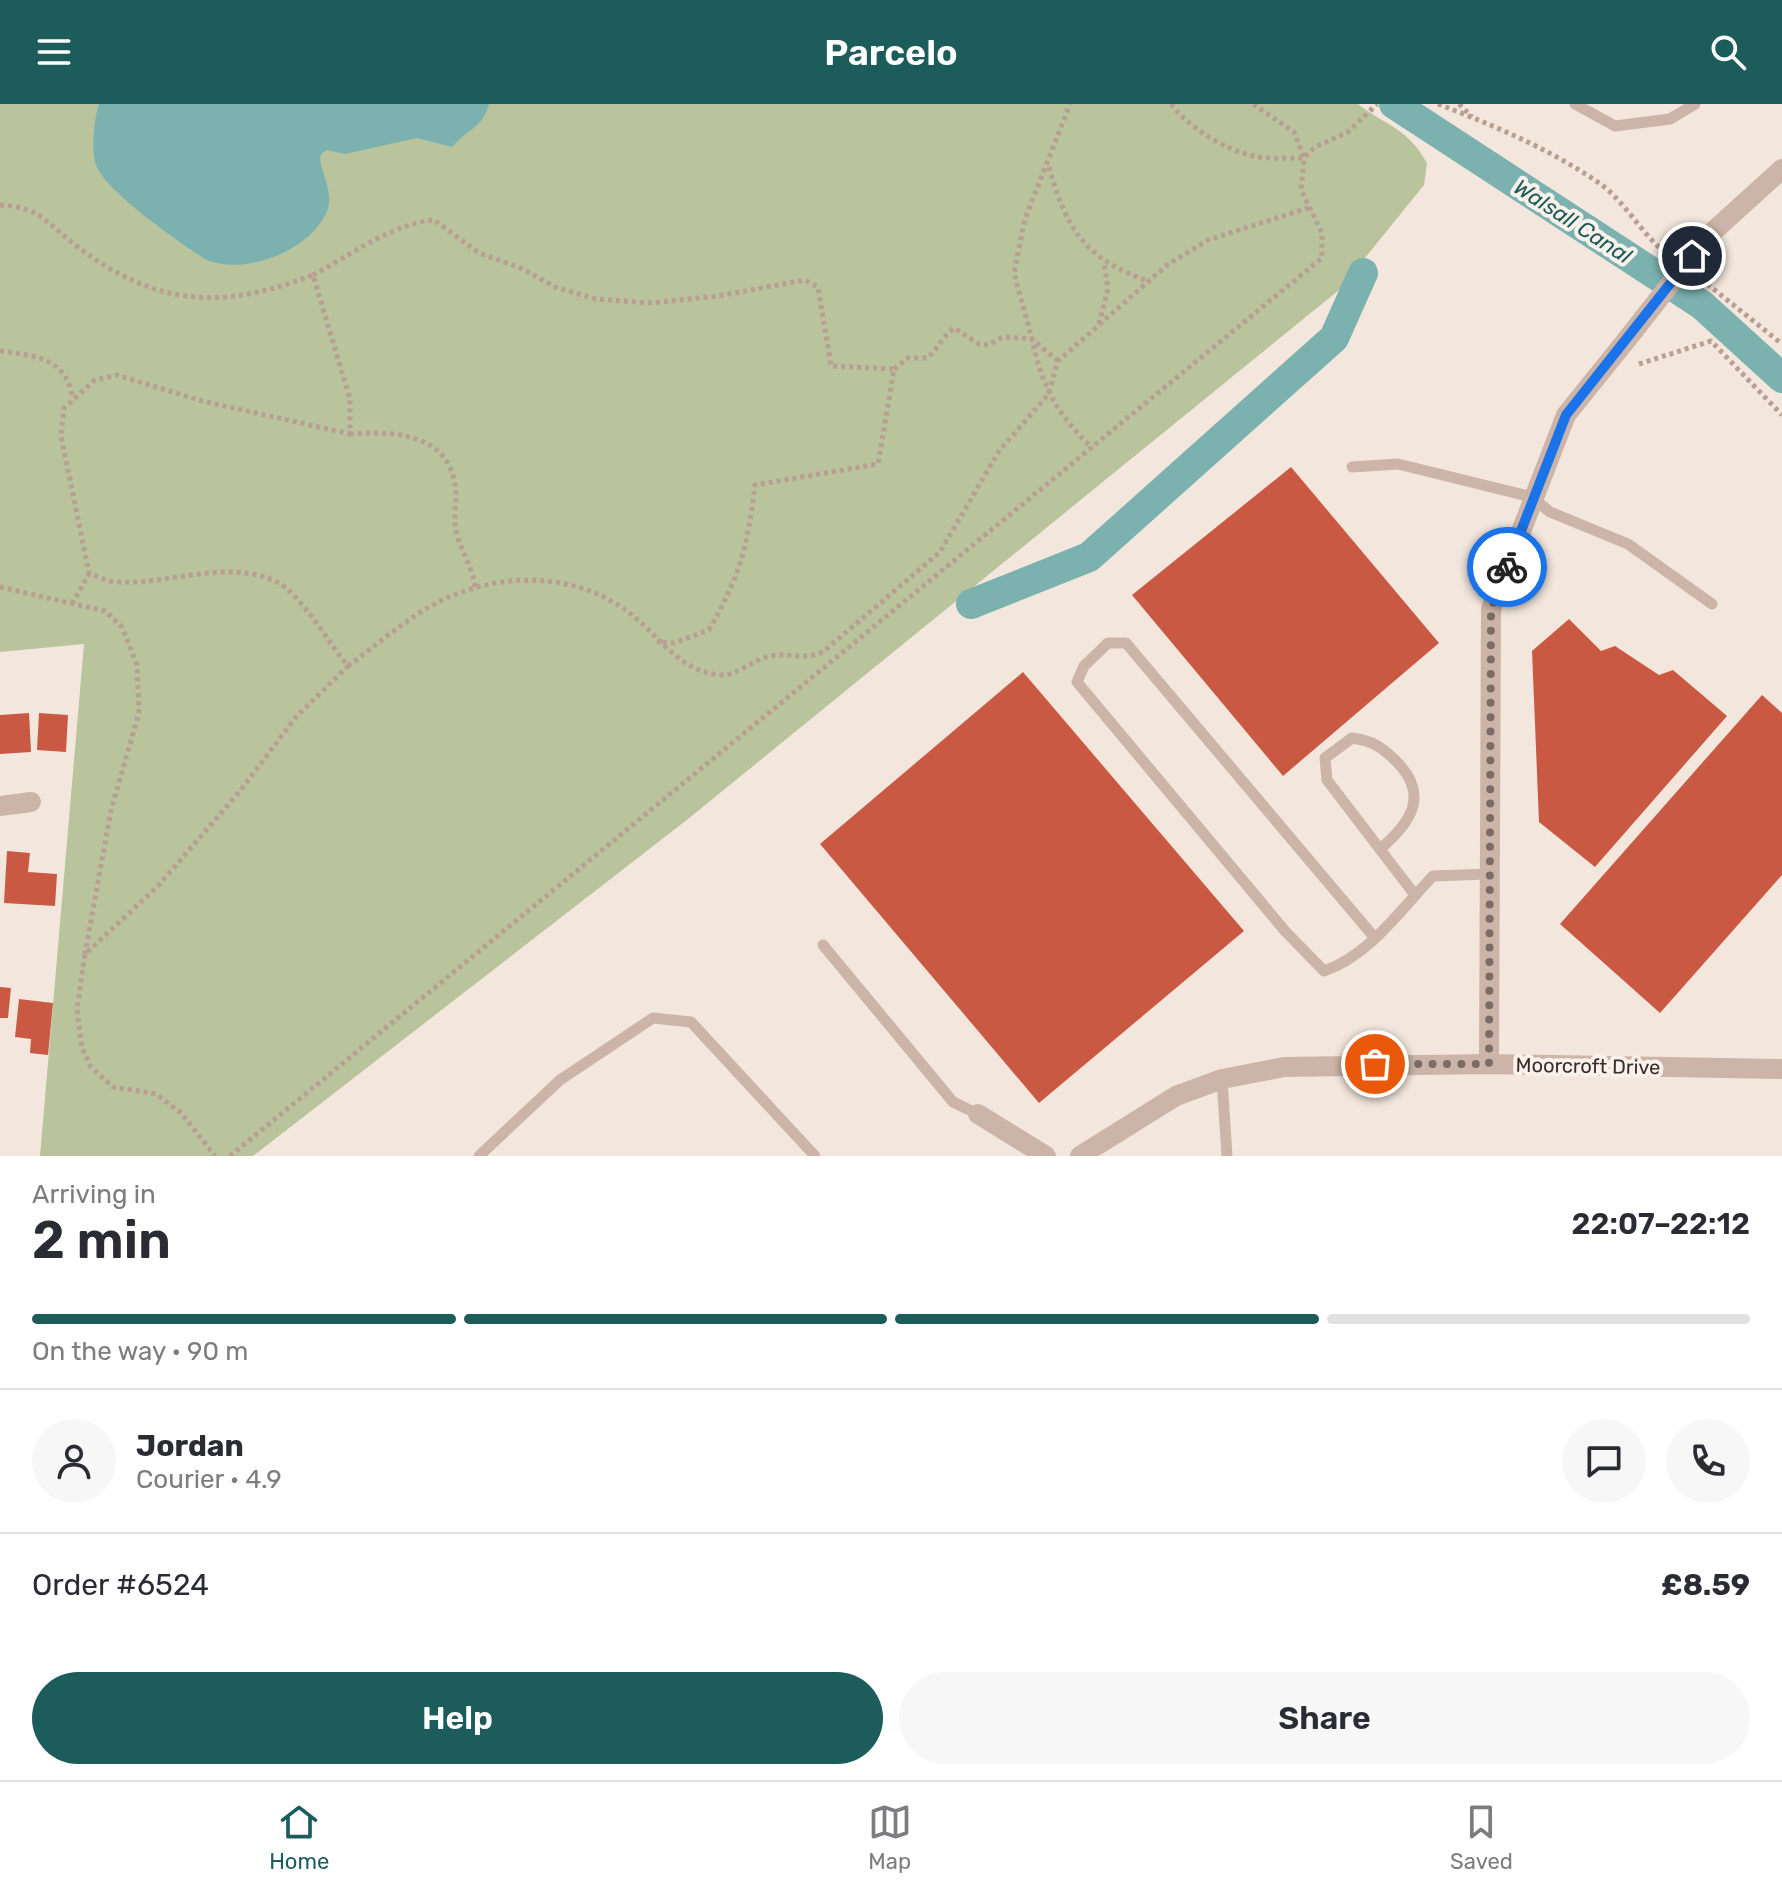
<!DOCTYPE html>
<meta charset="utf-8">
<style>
:root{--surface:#fff;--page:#f7f7f7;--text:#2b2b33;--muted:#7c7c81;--line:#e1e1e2;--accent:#1c5c5b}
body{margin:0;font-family:Rubik,sans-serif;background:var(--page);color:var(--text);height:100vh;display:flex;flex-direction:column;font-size:30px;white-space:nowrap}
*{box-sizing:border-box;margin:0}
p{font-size:26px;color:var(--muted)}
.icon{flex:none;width:44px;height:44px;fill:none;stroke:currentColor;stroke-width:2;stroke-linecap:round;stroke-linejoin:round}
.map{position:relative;height:1052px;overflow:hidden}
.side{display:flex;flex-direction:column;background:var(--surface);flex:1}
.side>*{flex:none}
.pin{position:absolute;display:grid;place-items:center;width:68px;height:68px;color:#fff;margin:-34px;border:4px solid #fff;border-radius:50%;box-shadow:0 2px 8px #0007}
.courier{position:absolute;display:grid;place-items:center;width:80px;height:80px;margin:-40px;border:6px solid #1a73e8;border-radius:50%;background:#fff;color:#222;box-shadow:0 2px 10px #0007}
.overview em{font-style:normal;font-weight:600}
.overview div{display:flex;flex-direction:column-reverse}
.overview{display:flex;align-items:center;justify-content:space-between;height:136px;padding:0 32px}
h1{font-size:52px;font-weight:600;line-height:60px}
.bar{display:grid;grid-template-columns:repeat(4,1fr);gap:12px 8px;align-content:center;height:96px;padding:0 32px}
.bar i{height:10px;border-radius:6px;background:var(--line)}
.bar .active{background:var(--accent)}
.bar p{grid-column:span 4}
.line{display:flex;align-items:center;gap:20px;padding:0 32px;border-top:2px solid var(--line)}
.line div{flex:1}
.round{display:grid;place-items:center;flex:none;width:84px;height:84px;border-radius:42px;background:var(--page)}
.button{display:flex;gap:16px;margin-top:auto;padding:16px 32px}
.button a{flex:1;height:92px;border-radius:48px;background:var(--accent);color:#fff;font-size:32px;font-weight:600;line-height:92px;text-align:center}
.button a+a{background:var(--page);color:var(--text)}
header{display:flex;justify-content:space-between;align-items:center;height:104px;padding:0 32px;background:var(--accent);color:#fff;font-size:36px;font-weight:600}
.tab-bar{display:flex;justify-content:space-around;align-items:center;height:112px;border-top:2px solid var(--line);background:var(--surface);font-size:22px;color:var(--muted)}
.tab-bar a{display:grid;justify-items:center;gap:4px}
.tab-bar .active{color:var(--accent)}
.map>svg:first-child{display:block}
</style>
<header><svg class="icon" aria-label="menu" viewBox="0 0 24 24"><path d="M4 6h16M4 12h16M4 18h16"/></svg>Parcelo<svg class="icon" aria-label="search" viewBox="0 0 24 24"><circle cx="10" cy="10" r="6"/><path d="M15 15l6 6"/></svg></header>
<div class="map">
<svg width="1782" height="1052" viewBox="0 0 1782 1052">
<rect width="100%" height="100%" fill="#f3e7dd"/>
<path fill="#b9c39c" d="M0,0h1358c28,22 49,23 69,59l-3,22 -85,105 -651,529 -435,337h-213l44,-512 -84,8z"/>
<path fill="#7bb1af" d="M99,0h390c-6,24 -23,26 -37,43l-35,-9 -72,16 -18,-4 -5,3c-8,10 14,36 5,58 -16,40 -86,67 -124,47 -25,-17 -98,-67 -107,-93 -5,-13 -2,-47 3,-61z"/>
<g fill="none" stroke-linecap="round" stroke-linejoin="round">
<g stroke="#7bb1af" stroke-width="30">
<polyline points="1394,0 1702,201 1782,274"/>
<polyline points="971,500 1089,453 1334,234 1363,169"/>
</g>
</g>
<g fill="#ca5944">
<polygon points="1291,363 1439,539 1283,672 1132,491"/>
<polygon points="1569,515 1601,547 1615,542 1659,571 1673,566 1727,612 1595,763 1539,718 1532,547"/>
<polygon points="1023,568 1244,827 1039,999 820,740"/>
<polygon points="1762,591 1782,609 1782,771 1660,909 1560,820"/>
<polygon points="29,609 31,648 0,650 0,611"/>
<polygon points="39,609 68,611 66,648 37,646"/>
<polygon points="7,747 30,749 28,768 57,770 55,802 4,799"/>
<polygon points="0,883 11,884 8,914 0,914"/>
<polygon points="19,895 53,899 48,951 30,949 31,935 15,933"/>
</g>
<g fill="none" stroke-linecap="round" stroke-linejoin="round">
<g stroke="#b89f92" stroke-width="5" stroke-dasharray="4 4" stroke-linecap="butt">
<path d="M1171,0c18,24 57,48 87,53 15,2 31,1 46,1l11,-11 33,-15 29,-28"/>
<path d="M1438,0c55,21 112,45 161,79 26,18 42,51 68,71"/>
<polyline points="1459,0 1472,13"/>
<path d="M1049,63c18,63 35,91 99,114"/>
<path d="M0,101c41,2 47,19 78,42 79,60 145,63 235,28l37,124v35l-148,-33 -85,-26 -22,5 -31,28 -3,28 28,137c9,4 20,9 29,9 51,3 110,-24 159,0 23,11 53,63 71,84l-52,51 -56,74 -83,96 -72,67 -8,56 5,38 9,19 22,20 43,7 25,19 34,43"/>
<path d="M313,171c38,-20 78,-51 121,-55l45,33 42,15 34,19 41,12 55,4 67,-7 87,-16 13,7 13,79 63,3 -16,95 -123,21c-8,63 -14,89 -46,145l-35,13 -17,-1"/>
<polyline points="1701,175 1782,240"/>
<polyline points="1099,220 1108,185 1104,159"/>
<path d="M0,247c34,4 69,8 72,48"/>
<polyline points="1058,257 1032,235 1014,169 1025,115 1070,0"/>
<polyline points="1639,260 1711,237 1782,311"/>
<path d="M894,265l14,-11h19c11,-9 15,-21 27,-30l25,16 9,1 15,-8 29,2c11,50 24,73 60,109"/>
<path d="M350,330c39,-3 93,-2 104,45 4,15 0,30 1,44 2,24 17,39 20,65"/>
<polyline points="0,483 105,507 122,523 137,561 139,609 111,706 85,850"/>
<polyline points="72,500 89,470"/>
<path d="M348,562c33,-24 67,-56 106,-71 58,-24 129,-20 178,20 29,23 47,56 88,60 16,2 33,-16 50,-19 21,-4 31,5 53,-4l117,-100 59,-101 49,-56 10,-34 109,-96 41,-25 100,-32"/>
<polyline points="230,1052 1322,154 1322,129 1301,86 1304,54 1294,28 1253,0"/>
</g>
<g stroke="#ccb5a8" stroke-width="11">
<polyline points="1575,0 1615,22 1670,15 1695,0"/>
<polyline points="1352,363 1398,360 1532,393 1550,408 1628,440 1712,500"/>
<path d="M1380,745c32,-27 50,-55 15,-89 -15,-14 -22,-19 -43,-22l-27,20 2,22 88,115"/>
<path d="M1374,833l-248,-294h-18l-24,23 -7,16 208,249 39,40c45,-15 77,-62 109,-95l56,-2"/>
<polyline points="823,841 953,998 978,1010"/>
<polyline points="1222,975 1227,1052"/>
<polyline points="479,1052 560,976 653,914 691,918 815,1052"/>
</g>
<g stroke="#ccb5a8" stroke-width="20">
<polyline points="1708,132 1782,65"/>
<polyline points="0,702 31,698"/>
<polyline points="1489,960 1491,505 1566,311 1628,234"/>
<polyline points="978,1010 1046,1052"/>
<polyline points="1080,1052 1176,992 1222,975 1284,963 1489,960 1782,965"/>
</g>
<polyline stroke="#ccb5a8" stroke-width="20" points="1628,234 1708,132"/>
</g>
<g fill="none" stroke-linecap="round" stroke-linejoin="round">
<polyline stroke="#7a6d68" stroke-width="8" stroke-dasharray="0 14.4" points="1375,960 1489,960 1491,505 1507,463"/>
<polyline stroke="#1a73e8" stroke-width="10" points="1507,463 1566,311 1692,152"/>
</g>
<g text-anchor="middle" stroke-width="8" stroke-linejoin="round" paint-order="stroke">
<g font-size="20" fill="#392c29" stroke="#faf1ea">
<text transform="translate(1588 962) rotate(1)" y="7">Moorcroft Drive</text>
</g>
<g font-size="22" font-style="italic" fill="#1c5c5b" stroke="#faf1ea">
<text transform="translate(1573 117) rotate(33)" y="8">Walsall Canal</text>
</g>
</g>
</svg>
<div class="pin" style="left:1375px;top:960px;background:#ea580c"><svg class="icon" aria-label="bag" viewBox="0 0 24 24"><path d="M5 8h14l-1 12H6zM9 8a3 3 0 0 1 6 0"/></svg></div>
<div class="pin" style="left:1692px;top:152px;background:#1f2937"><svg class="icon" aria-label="home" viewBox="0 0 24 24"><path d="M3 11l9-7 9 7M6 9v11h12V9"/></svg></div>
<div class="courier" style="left:1507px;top:463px"><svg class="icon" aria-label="bike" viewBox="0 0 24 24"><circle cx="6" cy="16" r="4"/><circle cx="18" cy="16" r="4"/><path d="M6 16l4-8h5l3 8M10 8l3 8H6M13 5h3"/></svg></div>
</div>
<section class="side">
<div class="overview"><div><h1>2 min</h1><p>Arriving in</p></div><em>22:07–22:12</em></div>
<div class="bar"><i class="active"></i><i class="active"></i><i class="active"></i><i></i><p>On the way · 90 m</p></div>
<div class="line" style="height:144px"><a class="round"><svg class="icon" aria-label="person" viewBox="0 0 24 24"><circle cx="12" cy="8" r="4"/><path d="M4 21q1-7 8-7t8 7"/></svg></a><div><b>Jordan</b><p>Courier · 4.9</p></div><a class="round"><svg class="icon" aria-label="chat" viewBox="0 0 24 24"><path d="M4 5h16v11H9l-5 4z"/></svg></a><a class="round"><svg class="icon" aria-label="phone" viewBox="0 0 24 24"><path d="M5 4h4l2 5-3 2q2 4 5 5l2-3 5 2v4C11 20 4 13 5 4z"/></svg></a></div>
<div class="line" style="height:104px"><div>Order #6524</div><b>£8.59</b></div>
<div class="button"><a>Help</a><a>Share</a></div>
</section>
<nav class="tab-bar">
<a class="active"><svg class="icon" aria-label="home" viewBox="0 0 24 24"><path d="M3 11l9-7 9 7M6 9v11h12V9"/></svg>Home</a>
<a><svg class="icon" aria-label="map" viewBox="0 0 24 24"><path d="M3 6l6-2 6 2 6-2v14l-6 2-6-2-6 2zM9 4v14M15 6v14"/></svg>Map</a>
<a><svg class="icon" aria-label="saved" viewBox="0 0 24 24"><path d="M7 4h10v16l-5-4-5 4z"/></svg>Saved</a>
</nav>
